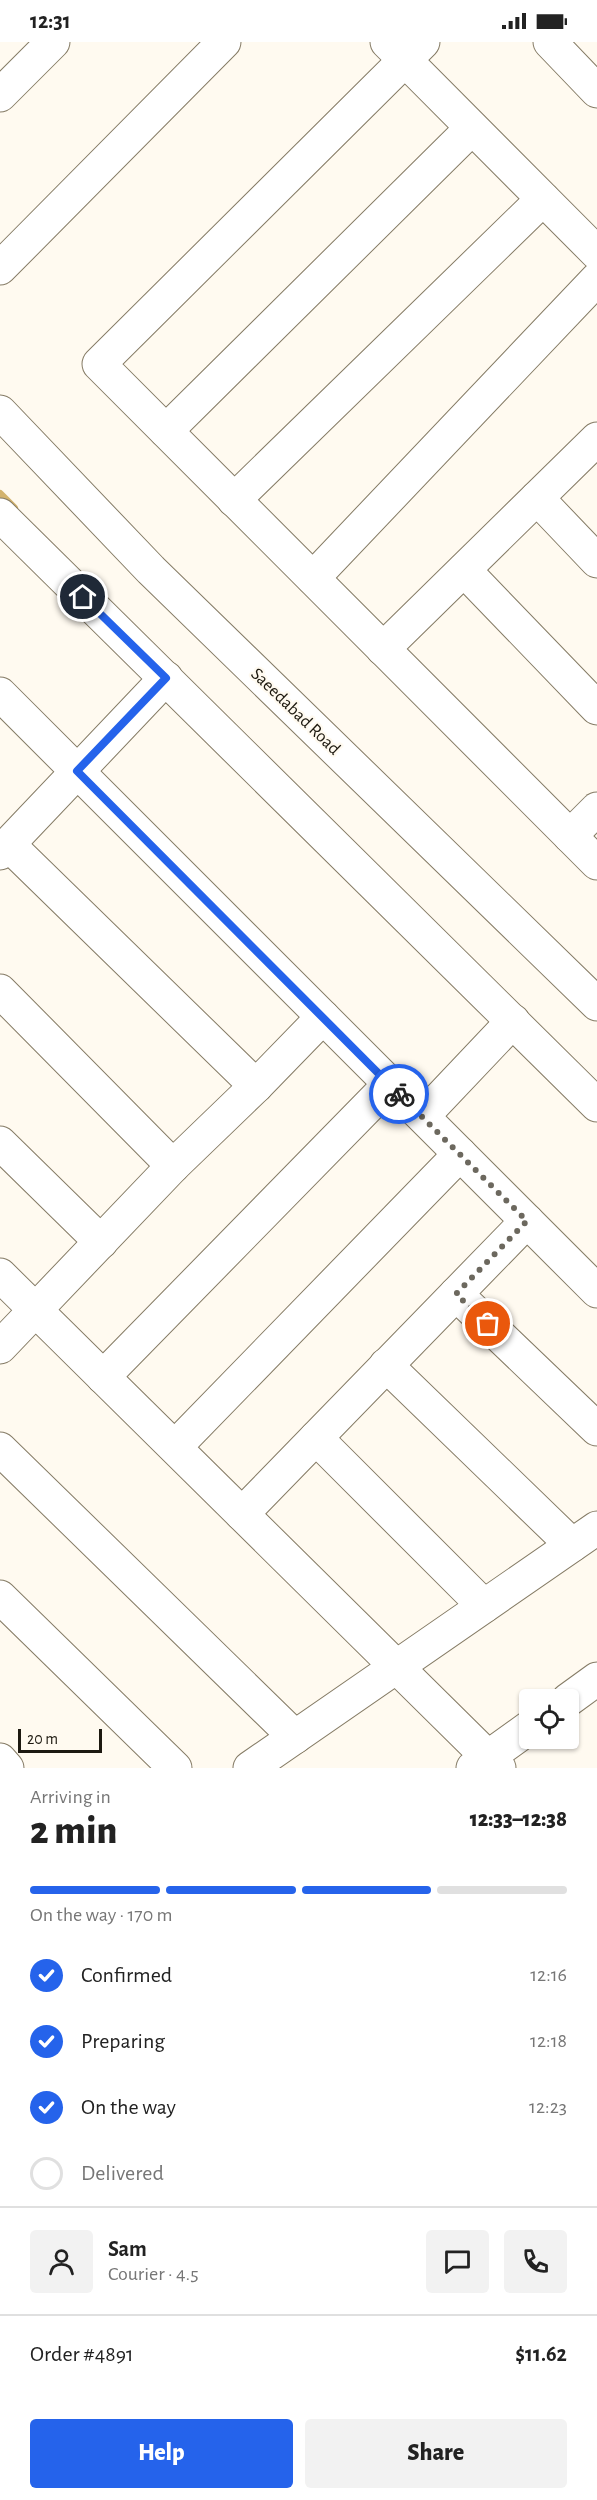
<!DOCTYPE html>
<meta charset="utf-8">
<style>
:root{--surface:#fff;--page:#f2f2f2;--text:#222;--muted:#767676;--line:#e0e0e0;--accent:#2563eb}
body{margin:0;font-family:"Alegreya Sans",sans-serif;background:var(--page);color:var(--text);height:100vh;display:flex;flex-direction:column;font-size:22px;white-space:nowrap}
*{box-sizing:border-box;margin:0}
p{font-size:20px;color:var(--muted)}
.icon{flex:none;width:33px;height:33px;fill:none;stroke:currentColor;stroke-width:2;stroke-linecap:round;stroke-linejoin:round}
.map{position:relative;height:1726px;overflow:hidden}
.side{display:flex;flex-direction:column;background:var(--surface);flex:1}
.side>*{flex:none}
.buttons{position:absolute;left:519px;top:1647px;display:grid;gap:12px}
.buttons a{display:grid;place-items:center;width:60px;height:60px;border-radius:6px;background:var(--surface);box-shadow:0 2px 4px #0004;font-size:30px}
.scale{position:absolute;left:18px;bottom:15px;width:84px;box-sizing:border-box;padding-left:6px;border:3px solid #1d1910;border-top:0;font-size:16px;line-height:21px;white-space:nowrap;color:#1d1910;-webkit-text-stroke:4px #fffaf0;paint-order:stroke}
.pin{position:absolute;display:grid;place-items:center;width:51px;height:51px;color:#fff;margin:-26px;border:3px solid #fff;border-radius:50%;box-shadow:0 2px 6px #0007}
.courier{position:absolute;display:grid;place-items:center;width:60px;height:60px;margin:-30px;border:4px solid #2563eb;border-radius:50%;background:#fff;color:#222;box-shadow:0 2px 8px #0007}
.headline em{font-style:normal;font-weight:800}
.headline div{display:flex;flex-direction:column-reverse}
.headline{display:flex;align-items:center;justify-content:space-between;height:102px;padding:0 30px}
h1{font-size:39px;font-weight:800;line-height:45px}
.bar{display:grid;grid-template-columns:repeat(4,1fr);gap:9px 6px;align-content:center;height:72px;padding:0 30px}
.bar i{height:8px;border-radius:4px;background:var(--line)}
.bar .current{background:var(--accent)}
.bar p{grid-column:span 4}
.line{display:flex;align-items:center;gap:15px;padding:0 30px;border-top:2px solid var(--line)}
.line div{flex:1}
.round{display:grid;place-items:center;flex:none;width:63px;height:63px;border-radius:6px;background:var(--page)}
ol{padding:0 30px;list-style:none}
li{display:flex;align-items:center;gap:18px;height:66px}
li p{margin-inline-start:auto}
li .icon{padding:6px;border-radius:50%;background:var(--accent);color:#fff;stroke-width:4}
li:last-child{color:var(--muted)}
li i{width:33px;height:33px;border:3px solid var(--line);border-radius:50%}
.action{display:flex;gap:12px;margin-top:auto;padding:12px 30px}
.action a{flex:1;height:69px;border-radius:6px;background:var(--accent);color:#fff;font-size:24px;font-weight:800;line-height:69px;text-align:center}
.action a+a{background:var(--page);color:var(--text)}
.status{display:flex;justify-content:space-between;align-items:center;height:42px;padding:0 30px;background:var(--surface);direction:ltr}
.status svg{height:16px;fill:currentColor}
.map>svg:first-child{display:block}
</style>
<div class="status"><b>12:31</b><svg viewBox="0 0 49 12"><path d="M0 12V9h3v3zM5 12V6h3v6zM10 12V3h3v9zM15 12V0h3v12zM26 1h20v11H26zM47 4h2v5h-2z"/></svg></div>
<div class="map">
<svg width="597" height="1726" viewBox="0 0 597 1726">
<rect width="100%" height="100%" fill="#fffaf0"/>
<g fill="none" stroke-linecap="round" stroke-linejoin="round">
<polyline stroke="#d3b36d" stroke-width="8" points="0,452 14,466"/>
<defs>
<g id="minor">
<polyline points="387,0 597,211"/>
<polyline points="423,0 99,322 597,821"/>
<polyline points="550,0 597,49"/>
<polyline points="0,53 53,0"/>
<polyline points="0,226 224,0"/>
<polyline points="0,370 151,528 597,962"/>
<polyline points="166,389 472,86"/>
<polyline points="537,456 597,519"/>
<polyline points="234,458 543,157"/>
<polyline points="0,473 597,1063"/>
<polyline points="464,528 597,666"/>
<polyline points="313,536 597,237"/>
<polyline points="383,607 597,397"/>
<polyline points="0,652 597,1249"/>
<polyline points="570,794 597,767"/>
<polyline points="8,802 256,1044"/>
<polyline points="0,811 166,636"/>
<polyline points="0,949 173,1124"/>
<polyline points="423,1074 513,979"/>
<polyline points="0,1101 101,1200"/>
<polyline points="0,1233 499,1726"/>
<polyline points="456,1252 597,1387"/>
<polyline points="0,1305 173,1124 256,1044 323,975"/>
<polyline points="386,1323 572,1503"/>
<polyline points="103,1335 390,1042"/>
<polyline points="316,1396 484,1564"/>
<polyline points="175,1405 460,1112"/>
<polyline points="0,1407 295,1695"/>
<polyline points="242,1472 527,1179"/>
<polyline points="0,1555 175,1726"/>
<polyline points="568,1658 597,1637"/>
<polyline points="0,1718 7,1726"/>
<polyline points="250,1726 597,1486"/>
<polyline points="473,1726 530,1685"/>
</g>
</defs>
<use href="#minor" stroke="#857b65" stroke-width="35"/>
<use href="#minor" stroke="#fff" stroke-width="33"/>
</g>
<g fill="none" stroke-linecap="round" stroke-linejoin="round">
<polyline stroke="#6c685e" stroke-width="6" stroke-dasharray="0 10.8" points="399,1052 527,1179 456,1252 488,1282"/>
<polyline stroke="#2563eb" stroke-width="8" points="83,555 166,636 77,729 399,1052"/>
</g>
<g text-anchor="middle" stroke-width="4.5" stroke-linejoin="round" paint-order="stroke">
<g font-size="18" fill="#1d1910" stroke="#fffaf0">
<text transform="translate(296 669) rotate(44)" y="6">Saeedabad Road</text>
</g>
</g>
</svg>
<div class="buttons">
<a><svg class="icon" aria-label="locate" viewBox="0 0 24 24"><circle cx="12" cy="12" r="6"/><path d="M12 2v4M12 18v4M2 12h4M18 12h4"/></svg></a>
</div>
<div class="scale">20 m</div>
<div class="pin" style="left:488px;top:1282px;background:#ea580c"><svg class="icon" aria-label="bag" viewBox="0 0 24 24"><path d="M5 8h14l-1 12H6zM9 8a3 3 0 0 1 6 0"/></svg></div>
<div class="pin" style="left:83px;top:555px;background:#1f2937"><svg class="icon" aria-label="home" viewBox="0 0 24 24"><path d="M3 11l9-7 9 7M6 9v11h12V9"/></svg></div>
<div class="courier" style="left:399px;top:1052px"><svg class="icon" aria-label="bike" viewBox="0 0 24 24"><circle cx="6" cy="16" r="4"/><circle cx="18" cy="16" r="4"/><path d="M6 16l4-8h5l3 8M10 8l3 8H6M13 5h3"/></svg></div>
</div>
<section class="side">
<div class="headline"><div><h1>2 min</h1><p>Arriving in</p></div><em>12:33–12:38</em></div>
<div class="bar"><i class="current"></i><i class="current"></i><i class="current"></i><i></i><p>On the way · 170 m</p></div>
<ol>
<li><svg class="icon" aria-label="check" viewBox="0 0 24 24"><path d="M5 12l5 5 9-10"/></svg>Confirmed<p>12:16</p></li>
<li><svg class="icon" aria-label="check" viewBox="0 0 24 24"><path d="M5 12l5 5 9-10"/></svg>Preparing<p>12:18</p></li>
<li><svg class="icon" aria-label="check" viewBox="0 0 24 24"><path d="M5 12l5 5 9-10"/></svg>On the way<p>12:23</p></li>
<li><i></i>Delivered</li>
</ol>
<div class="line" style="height:108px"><a class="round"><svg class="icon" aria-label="person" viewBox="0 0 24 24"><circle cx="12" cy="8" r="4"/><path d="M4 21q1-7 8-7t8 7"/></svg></a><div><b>Sam</b><p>Courier · 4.5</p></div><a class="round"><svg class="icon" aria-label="chat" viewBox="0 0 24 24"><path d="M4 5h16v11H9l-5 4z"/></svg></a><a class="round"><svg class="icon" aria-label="phone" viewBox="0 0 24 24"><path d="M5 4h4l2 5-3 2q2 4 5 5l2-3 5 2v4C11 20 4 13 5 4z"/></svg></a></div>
<div class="line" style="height:78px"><div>Order #4891</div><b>$11.62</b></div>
<div class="action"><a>Help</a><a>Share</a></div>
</section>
